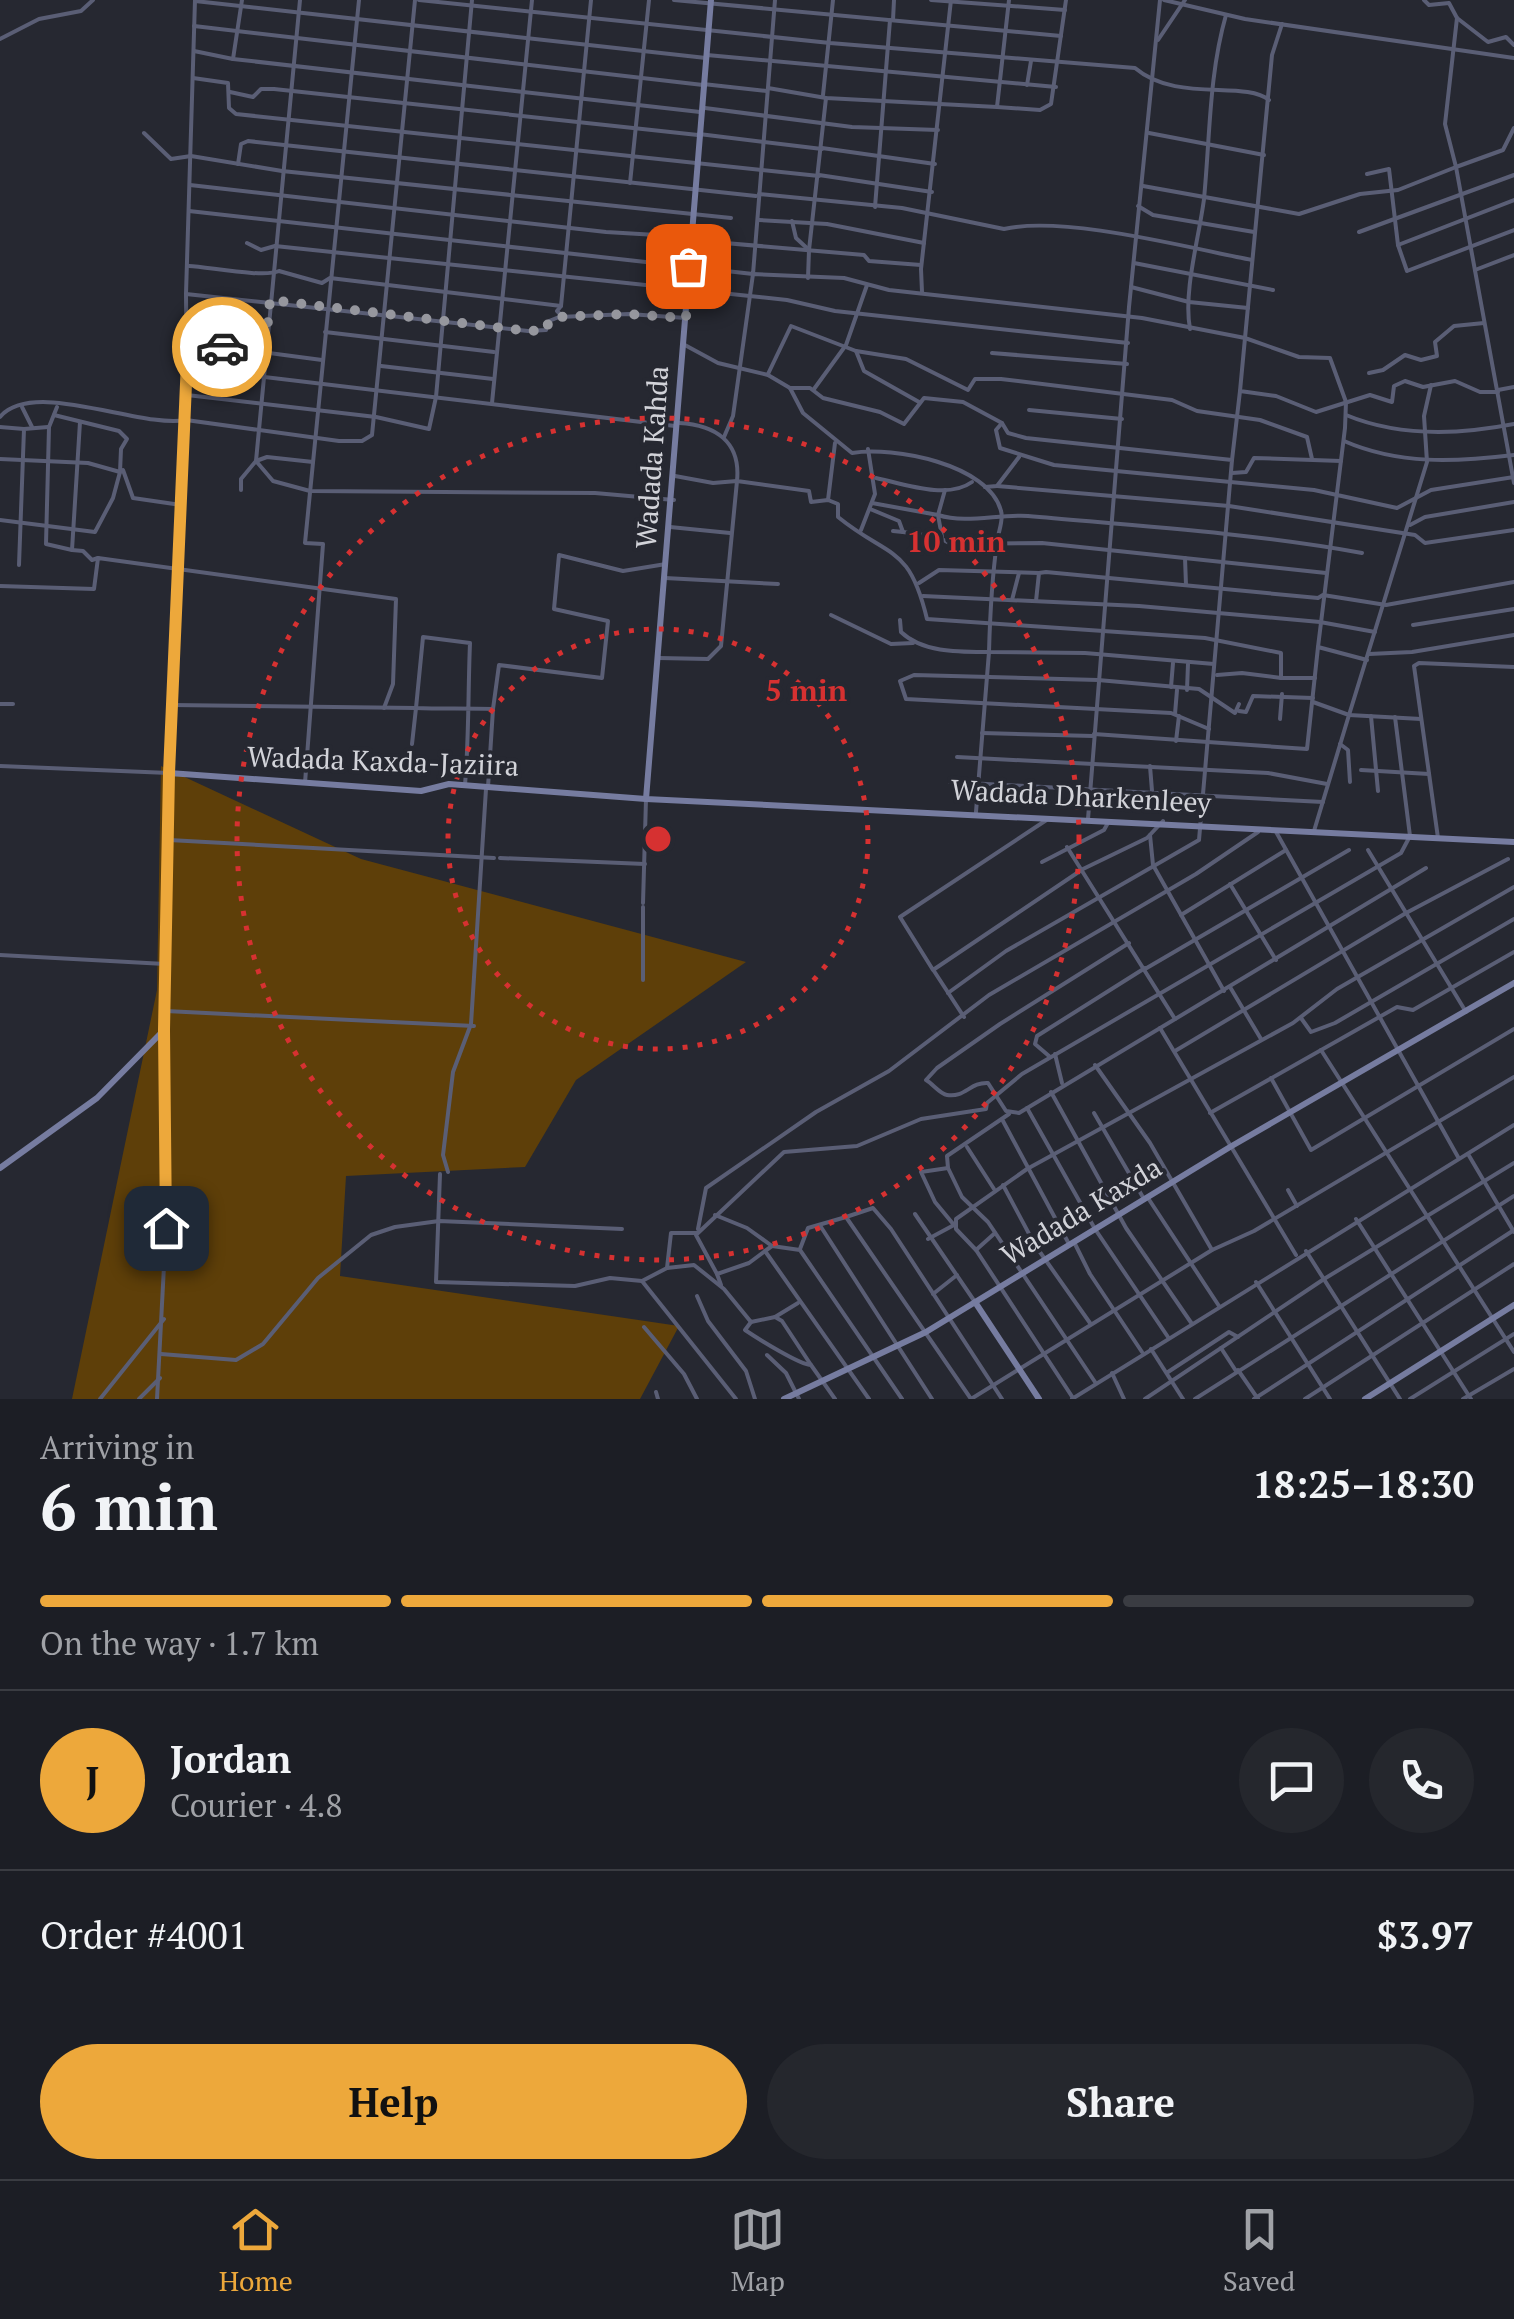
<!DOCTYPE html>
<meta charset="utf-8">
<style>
:root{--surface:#1c1e25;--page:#25272d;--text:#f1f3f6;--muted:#a0a2a7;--line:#3a3c42;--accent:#eda83b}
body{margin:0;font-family:"PT Serif",serif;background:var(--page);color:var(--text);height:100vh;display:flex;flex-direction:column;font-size:38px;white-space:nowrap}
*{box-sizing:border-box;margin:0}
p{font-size:32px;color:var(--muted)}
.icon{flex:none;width:55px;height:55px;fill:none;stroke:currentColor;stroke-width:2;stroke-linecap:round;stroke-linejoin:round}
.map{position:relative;height:1399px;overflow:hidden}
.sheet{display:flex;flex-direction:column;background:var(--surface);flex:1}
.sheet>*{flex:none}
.pin{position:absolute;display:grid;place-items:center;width:85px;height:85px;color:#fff;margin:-42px;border-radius:20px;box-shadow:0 5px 15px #0006}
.courier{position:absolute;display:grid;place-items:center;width:100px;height:100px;margin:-50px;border:8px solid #eda83b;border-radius:50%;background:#fff;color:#222;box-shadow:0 2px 12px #0007}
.head em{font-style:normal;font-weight:600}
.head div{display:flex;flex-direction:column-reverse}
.head{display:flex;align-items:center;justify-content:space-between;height:170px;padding:0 40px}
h1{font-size:65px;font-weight:600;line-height:75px}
.bar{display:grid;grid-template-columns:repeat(4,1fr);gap:15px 10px;align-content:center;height:120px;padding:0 40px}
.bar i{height:12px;border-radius:8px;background:var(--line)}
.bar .active{background:var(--accent)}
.bar p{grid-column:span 4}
.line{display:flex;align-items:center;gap:25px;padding:0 40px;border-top:2px solid var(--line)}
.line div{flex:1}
.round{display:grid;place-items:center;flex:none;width:105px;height:105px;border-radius:52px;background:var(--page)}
.action{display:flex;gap:20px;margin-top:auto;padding:20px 40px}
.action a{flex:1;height:115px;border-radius:60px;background:var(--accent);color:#111;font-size:40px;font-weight:600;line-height:115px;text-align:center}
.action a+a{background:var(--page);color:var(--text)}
.dock{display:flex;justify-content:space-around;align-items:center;height:140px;border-top:2px solid var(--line);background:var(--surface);font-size:28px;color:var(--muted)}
.dock a{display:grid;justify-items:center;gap:5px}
.dock .active{color:var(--accent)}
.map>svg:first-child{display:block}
</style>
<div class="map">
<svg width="1514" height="1399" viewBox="0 0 1514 1399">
<rect width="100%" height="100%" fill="#262831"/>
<polygon fill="#5e3f09" points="161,766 361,859 746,962 576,1080 525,1167 346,1176 340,1276 679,1326 640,1399 72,1399 157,990"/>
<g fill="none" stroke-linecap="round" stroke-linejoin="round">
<g stroke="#5a5e75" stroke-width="4">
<path d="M419,0l411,43 305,25c41,35 109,12 134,32"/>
<polyline points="674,0 1061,36"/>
<polyline points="931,0 1065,10"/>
<polyline points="1164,0 1245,19 1514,58"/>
<polyline points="1424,0 1429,5 1449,3 1457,18 1488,42 1506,37 1514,45"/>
<polyline points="195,1 706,58"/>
<polyline points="893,20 894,0"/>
<polyline points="1282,24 1272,55 1245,338 1299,357 1330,358 1346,402 1345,428 1318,647"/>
<polyline points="194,26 703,85"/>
<polyline points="0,39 39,19 81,11 93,0"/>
<polyline points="1158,40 1185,0"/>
<polyline points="194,51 233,59 700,112"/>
<polyline points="707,55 1056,87"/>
<polyline points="233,59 242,0"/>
<polyline points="193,78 228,83 229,108 236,114 819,176"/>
<polyline points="703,84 767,91"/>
<polyline points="1027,85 1031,61"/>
<polyline points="768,88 826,98 997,107 1009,0"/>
<polyline points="230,92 253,97 261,89 274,89 698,135"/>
<polyline points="823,95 833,0"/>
<polyline points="997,107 1040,110 1051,104 1066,0"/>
<polyline points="705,108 852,127 938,130"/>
<polyline points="1514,128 1503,150 1456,167 1514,483"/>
<polyline points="144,133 171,159 191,156 282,171 731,218"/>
<polyline points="1149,133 1264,155"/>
<polyline points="699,134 822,149"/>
<polyline points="822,148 935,164"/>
<polyline points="238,164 241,144 248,141 756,196"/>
<polyline points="1367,174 1389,169 1398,245 1407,271 1514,230"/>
<polyline points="819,175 932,192"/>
<polyline points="630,183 649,0"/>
<polyline points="190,185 606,232 690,237"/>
<polyline points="1143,186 1299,214 1360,194 1398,190 1456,167 1445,124 1457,18"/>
<path d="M759,194l143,14 102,21c60,-14 185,19 248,31"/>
<polyline points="1138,206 1153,215 1254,232"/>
<polyline points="875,207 890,20"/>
<polyline points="189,211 753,274 775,0"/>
<polyline points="759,220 827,224 924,243"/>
<polyline points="792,221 796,238 809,250 808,278"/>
<polyline points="1359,232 1514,175"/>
<polyline points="690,240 864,255 869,261 921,265"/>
<polyline points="247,243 261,250 275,246 787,300 835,311 1128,343"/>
<polyline points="1398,245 1514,200"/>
<polyline points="809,250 826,98"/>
<polyline points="1134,263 1273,290"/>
<path d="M189,266c20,1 75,12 90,5l43,12 8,-5 231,28 -4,5 6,6"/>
<polyline points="1475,270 1514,255"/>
<polyline points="1131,287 1189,302 1248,308"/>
<polyline points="922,292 921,269 951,0"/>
<polyline points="186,294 528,331 546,330 549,321 559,317 629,314 686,318"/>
<polyline points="561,306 591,0"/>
<path d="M1190,329c-7,-37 9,-91 14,-130 6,-62 5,-125 22,-184"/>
<polyline points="325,332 494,352"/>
<polyline points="185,342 322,360"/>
<polyline points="683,344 718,363 768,375 790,388 810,388 823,398 880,412 904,424 924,398 963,402 1002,423 996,430 1000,448 1054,465 1314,490 1397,508 1431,490 1514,477"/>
<polyline points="856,351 864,371 919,402"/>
<polyline points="992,353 1127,364"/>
<polyline points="189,358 205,347"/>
<polyline points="381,366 493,379"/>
<polyline points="188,368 675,426"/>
<polyline points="1369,373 1383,370 1405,355 1421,360 1437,356 1435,342 1454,326 1484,323"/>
<polyline points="768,374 791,326 856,351 906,359 968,390 975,379 1001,379 1172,400 1197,411 1260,420 1307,437 1312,459"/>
<path d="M790,388l13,25 49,40c41,-7 137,11 149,58 3,9 -3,21 -4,31 -5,36 -7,73 -8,110l96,1 129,11"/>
<polyline points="814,389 846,345 867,285"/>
<polyline points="1498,390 1514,387"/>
<polyline points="187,395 376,417 429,429 436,397 472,0"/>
<polyline points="492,403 532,0"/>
<polyline points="22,407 32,427"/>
<polyline points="57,407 49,427 46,544 72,550"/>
<polyline points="1029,410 1122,419"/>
<polyline points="54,415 119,431 127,439 121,449 120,472 123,470 133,498 181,505"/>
<path d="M1346,415c53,22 112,20 168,9"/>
<path d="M0,417c33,-39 141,12 186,3l153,21h23l10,-6 43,-435"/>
<polyline points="80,422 72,550 83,551 92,560 98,558"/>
<path d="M679,423c37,2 62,19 58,58l72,10 2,11 17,-2 10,4v13c52,42 71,27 89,102l278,19 76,15v25h34"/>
<polyline points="0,427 24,429"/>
<polyline points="724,437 733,416 753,274 844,278 889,290 1142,318 1245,338 1240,391 1276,396 1316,412 1370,395 1392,402 1394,386 1405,381 1423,387 1455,381 1480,392 1498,392"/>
<path d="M1344,441c55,24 111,21 170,14"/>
<polyline points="0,459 88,463 120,472 113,498 95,532 0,520"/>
<polyline points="1232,460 1240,391"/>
<polyline points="313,462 267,457 256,461 273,481 310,491 595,493 674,500"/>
<polyline points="1232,473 1246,472 1254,458 1341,461"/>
<path d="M876,478c28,6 71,22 96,4"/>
<polyline points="997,486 1229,506 1415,535 1425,543 1514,530"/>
<polyline points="985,487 997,486 1019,457"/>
<polyline points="241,490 241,479 256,461 300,0"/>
<path d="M945,490l-7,25c28,9 60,-1 90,1 112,10 223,17 334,37"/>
<polyline points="828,500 835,443"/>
<polyline points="872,503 938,515 942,537"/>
<polyline points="870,509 899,521 903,532 893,531"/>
<polyline points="1410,525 1425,517 1514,502"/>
<polyline points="670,527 730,533"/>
<polyline points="861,530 875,494 868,449"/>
<polyline points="903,532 938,537 951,544 1042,543 1326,573"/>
<polyline points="1185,558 1186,585"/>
<polyline points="19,565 24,429 48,427"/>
<polyline points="665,578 778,584"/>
<polyline points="919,583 939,570 1039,573"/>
<polyline points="0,586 94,589 98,558 396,599 393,684 384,708"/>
<polyline points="923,596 1139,606 1320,622 1375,632"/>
<polyline points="1012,600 1019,573"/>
<polyline points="1036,601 1039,573 1046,572 1318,598 1323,595 1386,605 1514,582"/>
<polyline points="831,615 891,644 913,643"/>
<path d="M900,620l1,12c22,21 58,20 88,20l-13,160"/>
<polyline points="1413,625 1514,609"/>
<polyline points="1369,654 1412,652 1514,635"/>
<polyline points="659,658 708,659 721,646 737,481 713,483 675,476"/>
<polyline points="1217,675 1242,673 1281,678"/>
<polyline points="1171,687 1173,663"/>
<polyline points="1187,690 1188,664"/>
<polyline points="1313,702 1349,715 1314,831"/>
<polyline points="0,704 13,704"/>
<polyline points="171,705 416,708 412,744"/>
<polyline points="1239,711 1246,712 1253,696 1313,698"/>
<polyline points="1175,714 1177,690"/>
<polyline points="1371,716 1378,791"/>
<polyline points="1280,719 1282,694"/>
<polyline points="1421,719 1349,715 1427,462 1424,416 1431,385"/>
<polyline points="1209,729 1171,713 906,699 900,681 914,675 1098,680 1199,689 1235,713 1239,704"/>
<polyline points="982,733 1093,736"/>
<polyline points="1094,734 1307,749 1318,647 1367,660"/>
<polyline points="1176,741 1179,716"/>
<polyline points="1340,744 1348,750 1350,782"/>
<polyline points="957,757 1268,773 1327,784"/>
<polyline points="0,766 169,773 187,404 186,294 195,0"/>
<polyline points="1150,766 1152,791"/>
<polyline points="1361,770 1429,774"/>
<polyline points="950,782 1323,802"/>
<polyline points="305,783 323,544 305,543 359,0"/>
<path d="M465,785c4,-47 3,-95 5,-142l-47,-6 -7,71c25,1 51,0 77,1l6,-44 103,13 6,-57 -54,-12 5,-54 64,16 43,-7"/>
<polyline points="488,787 493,709"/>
<polyline points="1048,819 900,917 933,970 1083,869 1147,838 1163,821"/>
<polyline points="1088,819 1129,307 1160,0"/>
<polyline points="1275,830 1458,1157"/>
<polyline points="1150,835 1153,865 1224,991"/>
<polyline points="1438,838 1414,666 1419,663 1514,667"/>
<polyline points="169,840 494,858"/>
<polyline points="1067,847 1175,1019"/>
<polyline points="1368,850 1466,1012"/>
<polyline points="500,858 645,864"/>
<polyline points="1042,862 1104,830 1109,821"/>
<polyline points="1230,884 1276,960"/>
<polyline points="643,903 646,799"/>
<polyline points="643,907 643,980"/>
<polyline points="1181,915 1286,850"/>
<path d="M1129,943l-129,81 -63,44 -11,12c7,4 14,14 21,15 18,3 23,-13 41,-12l18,28 13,2 407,-245"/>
<polyline points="0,955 165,964"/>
<polyline points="1145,969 1349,850"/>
<polyline points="934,971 964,1017"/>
<polyline points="1230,987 1261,1039"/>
<polyline points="948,993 1006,951 1199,840 1232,460 1026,438 1008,433 1002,423"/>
<polyline points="166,1011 474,1026"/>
<polyline points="1301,1018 1311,1032 1335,1023 1514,919"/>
<polyline points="1160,1028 1296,1255"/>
<polyline points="1321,1050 1514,1352"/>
<polyline points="1175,1051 1406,913 1508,859"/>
<polyline points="1055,1054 1062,1083"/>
<polyline points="1049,1056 1035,1044 1037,1036 1145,968"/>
<polyline points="1095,1065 1150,1143 1212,1250"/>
<polyline points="1271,1078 1311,1150 1514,1029"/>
<polyline points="1051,1092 1126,1228 1192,1324"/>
<polyline points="1027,1108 1095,1229 1168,1337"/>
<polyline points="1094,1113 1144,1199"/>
<polyline points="1210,1113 1397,1007 1413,1010 1514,952"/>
<polyline points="1003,1121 1069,1244"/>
<polyline points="967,1147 994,1189"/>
<polyline points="1468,1154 1514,1232"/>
<polyline points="948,1168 947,1156 1009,1114"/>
<polyline points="448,1172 443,1155 453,1072 471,1024 486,789"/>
<polyline points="440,1174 436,1282 575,1286 610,1278 642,1281 736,1399"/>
<polyline points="1003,1185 1035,1245 1090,1323"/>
<polyline points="1288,1190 1297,1206"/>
<polyline points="1148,1198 1219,1306"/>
<polyline points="915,1214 975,1302"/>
<polyline points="715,1215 747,1228 772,1246"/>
<polyline points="846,1217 873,1208 891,1229 1002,1399"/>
<polyline points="1356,1219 1471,1399"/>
<polyline points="821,1227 932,1399"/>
<polyline points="698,1229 706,1188 816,1112 889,1071 989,995 1196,874 1258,832"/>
<polyline points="696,1235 717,1274"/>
<polyline points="928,1239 954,1225 935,1202 921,1172 948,1168 962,1197 988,1222 1095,1382"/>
<polyline points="1074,1242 1090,1274 1142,1352"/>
<polyline points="800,1249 808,1228 846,1217 971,1399"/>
<polyline points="976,1250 995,1233"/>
<polyline points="1306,1251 1400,1399"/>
<polyline points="642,1281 667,1268"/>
<polyline points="1256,1282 1330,1399"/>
<polyline points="721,1285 717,1274 749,1263 765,1251"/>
<polyline points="933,1294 957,1275"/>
<polyline points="697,1296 708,1321 746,1371 755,1399"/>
<polyline points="775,1317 798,1303"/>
<path d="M751,1322l-6,8c12,8 55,35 66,35l24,34"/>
<polyline points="644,1327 684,1374 697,1399"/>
<polyline points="1221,1348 1236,1371"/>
<polyline points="1151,1349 1183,1399"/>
<polyline points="161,1354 236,1360 263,1344 318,1278 371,1235 395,1227 439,1221 622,1229"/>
<polyline points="767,1355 786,1373 799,1399"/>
<polyline points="811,1365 782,1321 775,1317 751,1322 724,1289 694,1265 667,1268 671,1233 698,1233 784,1152 857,1146 921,1119 986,1109 987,1103 1022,1074 1401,853 1410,836 1395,717"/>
<polyline points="1238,1370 1258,1399"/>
<polyline points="1168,1372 1229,1332 1238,1337"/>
<polyline points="1112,1373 1124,1399"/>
<polyline points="656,1392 658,1399"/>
<polyline points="1073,1398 976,1250 956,1229 956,1219 1027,1169 1293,1023 1337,989 1514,887"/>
<polyline points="100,1399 164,1319"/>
<polyline points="139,1399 160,1378"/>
<polyline points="157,1399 166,1228 164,1030"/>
<polyline points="869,1399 765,1251 772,1246 800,1250 902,1399"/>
<polyline points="971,1399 1212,1250 1254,1231 1514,1077"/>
<polyline points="1072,1399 1514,1125"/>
<polyline points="1145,1399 1324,1279 1514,1163"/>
<polyline points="1195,1399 1514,1196"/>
<polyline points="1254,1399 1514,1230"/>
<polyline points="1305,1399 1514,1264"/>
<polyline points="1410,1399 1514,1334"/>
<polyline points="1463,1399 1514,1369"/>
</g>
<g stroke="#767ca0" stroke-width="6">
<polyline points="646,799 711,0"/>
<polyline points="0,1168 97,1098 164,1030 169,773 421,791 449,784 646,799 1514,842"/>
<polyline points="975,1302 1039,1399"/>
<polyline points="784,1399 926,1332 1230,1147 1514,983"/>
<polyline points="1365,1399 1514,1305"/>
</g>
</g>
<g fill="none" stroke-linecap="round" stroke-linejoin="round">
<polyline stroke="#96979e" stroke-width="10" stroke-dasharray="0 18" points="222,347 265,351 270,300 528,331 546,330 549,321 559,317 628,314 686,318 688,266"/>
<polyline stroke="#eda83b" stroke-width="12" points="166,1228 164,1030 169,773 187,361 205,346 222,347"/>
</g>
<g fill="none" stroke="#d63131" stroke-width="5" stroke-dasharray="5 10">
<circle cx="658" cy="839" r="210"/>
<circle cx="658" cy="839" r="421"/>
</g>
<g text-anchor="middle" stroke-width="8" stroke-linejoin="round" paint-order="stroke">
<g font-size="28" fill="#d2d3d9" stroke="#262831">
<text transform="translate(652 457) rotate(-86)" y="10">Wadada Kahda</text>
<text transform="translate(383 761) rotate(2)" y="10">Wadada Kaxda-Jaziira</text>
<text transform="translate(1081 796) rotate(3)" y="10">Wadada Dharkenleey</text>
<text transform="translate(1081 1211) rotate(-31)" y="10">Wadada Kaxda</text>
</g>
</g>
<circle cx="658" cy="839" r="15" fill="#d63131" stroke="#262831" stroke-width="5"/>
<g font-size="30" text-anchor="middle" font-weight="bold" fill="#d63131" stroke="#262831" stroke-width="8" stroke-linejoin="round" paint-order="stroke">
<text x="956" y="552">10 min</text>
<text x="806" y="701">5 min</text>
</g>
</svg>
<div class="pin" style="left:688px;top:266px;background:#ea580c"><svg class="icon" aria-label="bag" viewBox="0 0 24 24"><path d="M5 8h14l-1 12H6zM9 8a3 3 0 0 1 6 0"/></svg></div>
<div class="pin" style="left:166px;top:1228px;background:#1f2937"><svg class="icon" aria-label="home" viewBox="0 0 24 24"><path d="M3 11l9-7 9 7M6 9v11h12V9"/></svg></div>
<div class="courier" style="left:222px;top:347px"><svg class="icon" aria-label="car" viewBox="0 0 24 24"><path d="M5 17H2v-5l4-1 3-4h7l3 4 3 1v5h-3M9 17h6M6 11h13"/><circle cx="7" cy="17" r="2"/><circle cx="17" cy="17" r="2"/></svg></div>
</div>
<section class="sheet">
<div class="head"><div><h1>6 min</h1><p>Arriving in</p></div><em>18:25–18:30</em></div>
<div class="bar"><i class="active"></i><i class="active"></i><i class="active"></i><i></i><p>On the way · 1.7 km</p></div>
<div class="line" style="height:180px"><b class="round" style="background:var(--accent);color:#111">J</b><div><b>Jordan</b><p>Courier · 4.8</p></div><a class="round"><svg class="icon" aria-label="chat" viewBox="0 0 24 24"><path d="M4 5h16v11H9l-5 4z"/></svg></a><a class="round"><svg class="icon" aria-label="phone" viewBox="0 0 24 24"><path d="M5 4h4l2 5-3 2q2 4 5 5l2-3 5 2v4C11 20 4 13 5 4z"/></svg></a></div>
<div class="line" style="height:130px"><div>Order #4001</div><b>$3.97</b></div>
<div class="action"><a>Help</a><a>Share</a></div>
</section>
<nav class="dock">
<a class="active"><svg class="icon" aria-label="home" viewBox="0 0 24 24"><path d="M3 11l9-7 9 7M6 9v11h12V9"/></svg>Home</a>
<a><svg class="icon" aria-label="map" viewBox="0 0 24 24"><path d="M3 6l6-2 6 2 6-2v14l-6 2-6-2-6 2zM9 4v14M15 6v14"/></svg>Map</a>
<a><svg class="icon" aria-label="saved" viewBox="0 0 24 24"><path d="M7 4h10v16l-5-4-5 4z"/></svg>Saved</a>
</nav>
